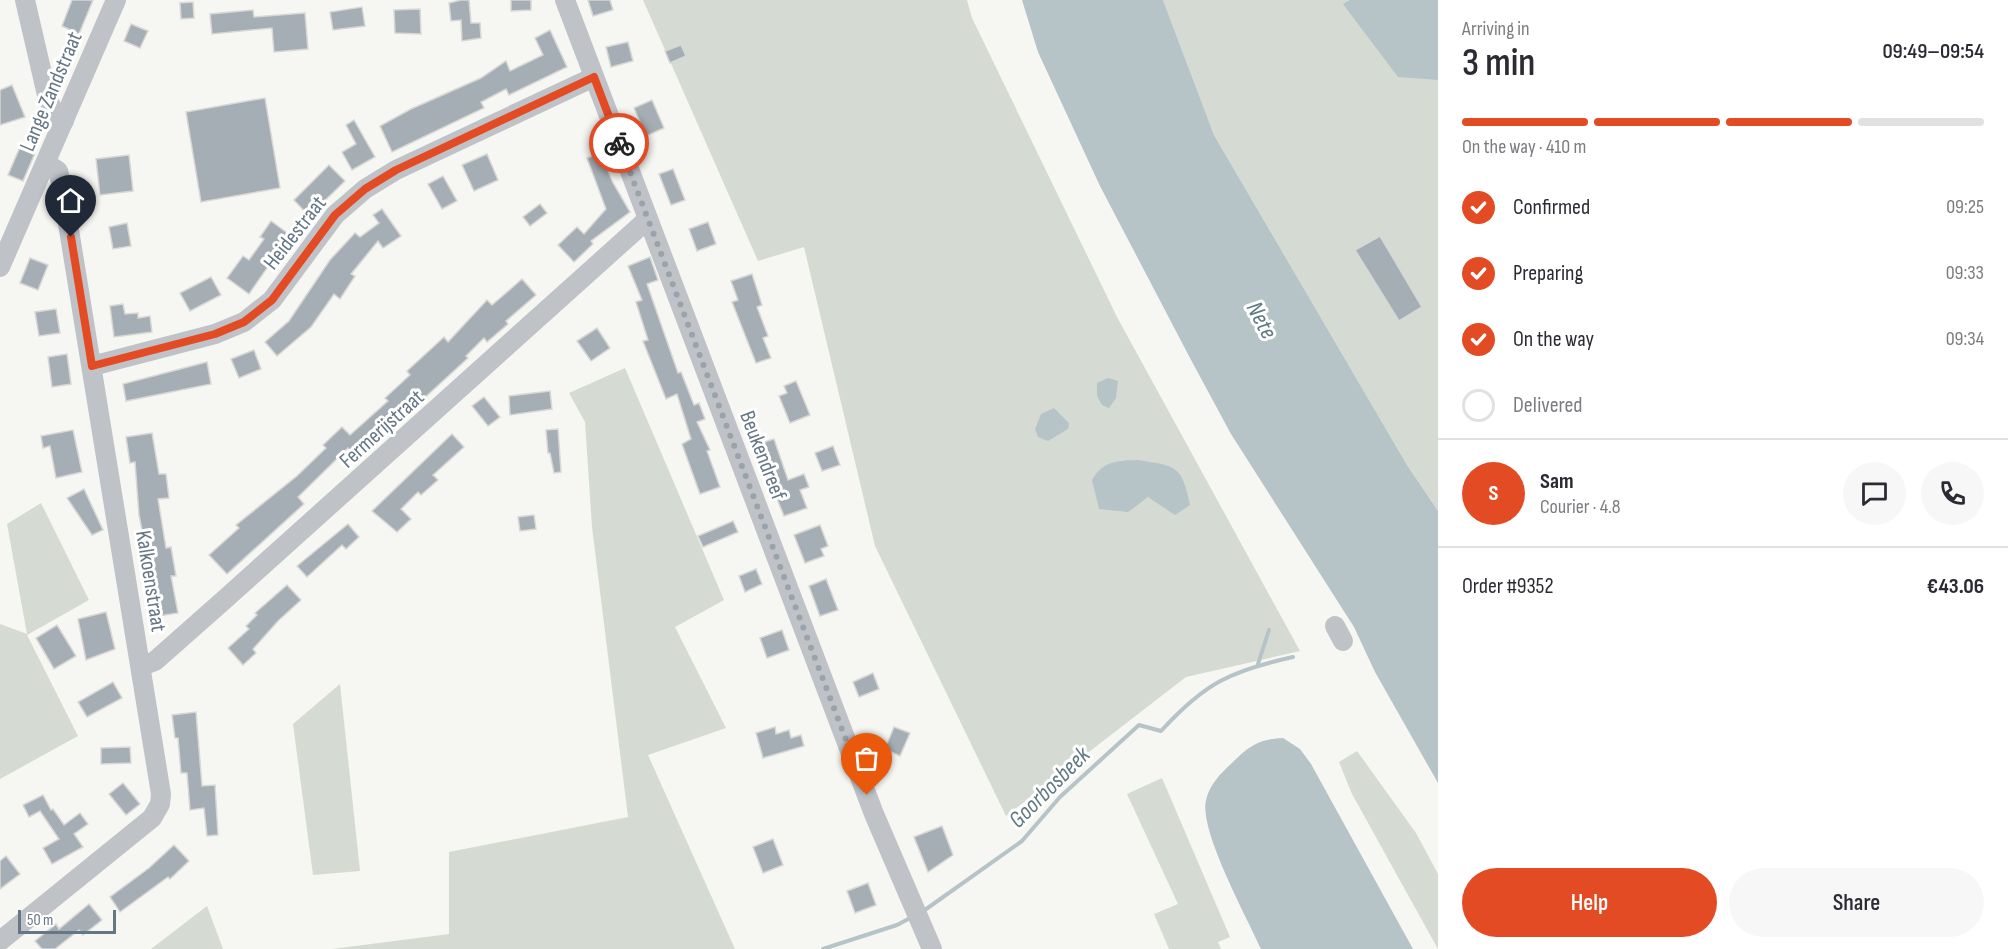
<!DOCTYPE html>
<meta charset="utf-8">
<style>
:root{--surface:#fff;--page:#f7f7f7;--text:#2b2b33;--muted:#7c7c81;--line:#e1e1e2;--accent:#e34b25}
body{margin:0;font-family:"Sofia Sans Condensed",sans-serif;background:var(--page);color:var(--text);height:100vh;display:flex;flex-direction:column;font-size:22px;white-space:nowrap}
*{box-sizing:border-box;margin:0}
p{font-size:20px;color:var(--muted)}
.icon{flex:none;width:33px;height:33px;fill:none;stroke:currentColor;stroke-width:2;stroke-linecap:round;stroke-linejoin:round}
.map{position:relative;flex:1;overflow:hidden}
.sheet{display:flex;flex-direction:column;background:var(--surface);width:570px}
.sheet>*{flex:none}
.scale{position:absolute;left:18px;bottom:15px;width:98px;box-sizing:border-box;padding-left:6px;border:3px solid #657784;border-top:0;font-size:16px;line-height:21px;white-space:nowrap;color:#657784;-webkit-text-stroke:4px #fff;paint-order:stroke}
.pin{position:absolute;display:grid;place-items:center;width:51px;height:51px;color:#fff;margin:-62px -26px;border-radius:50% 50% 50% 0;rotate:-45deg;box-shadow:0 0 6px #0007}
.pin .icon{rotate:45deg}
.courier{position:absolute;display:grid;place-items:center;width:60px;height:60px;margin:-30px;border:4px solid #e34b25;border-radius:50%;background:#fff;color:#222;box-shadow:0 2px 8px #0007}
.overview em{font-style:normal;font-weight:600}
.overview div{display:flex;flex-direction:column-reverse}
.overview{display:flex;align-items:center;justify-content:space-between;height:102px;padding:0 24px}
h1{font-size:39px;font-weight:600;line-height:45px}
.bar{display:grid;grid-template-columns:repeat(4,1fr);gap:9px 6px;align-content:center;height:72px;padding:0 24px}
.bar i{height:8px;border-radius:4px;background:var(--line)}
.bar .active{background:var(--accent)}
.bar p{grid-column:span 4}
.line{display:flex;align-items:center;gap:15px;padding:0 24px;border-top:2px solid var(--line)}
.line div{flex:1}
.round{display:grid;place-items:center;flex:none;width:63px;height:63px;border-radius:32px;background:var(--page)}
ol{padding:0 24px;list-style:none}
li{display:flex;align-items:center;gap:18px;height:66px}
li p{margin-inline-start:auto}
li .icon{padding:6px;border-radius:50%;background:var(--accent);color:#fff;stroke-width:4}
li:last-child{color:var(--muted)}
li i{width:33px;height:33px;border:3px solid var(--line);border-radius:50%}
.button{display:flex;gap:12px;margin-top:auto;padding:12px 24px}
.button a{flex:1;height:69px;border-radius:36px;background:var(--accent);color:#fff;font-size:24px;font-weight:600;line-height:69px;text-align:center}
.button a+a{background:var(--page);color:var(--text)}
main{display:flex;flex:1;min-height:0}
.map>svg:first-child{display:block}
</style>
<main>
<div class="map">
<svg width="1438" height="949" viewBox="0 0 1438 949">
<rect width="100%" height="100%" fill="#f6f6f2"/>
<g fill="#d5dbd2">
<polygon points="643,0 967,0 972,18 1117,317 1300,651 1186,677 1006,816 875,546 804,247 758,261"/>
<polygon points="1163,0 1438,0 1438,511 1407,465 1214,135"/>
<polygon points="625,368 724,600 675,627 726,728 648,755 735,949 332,949 449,934 449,852 628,817 592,527 585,422 569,393"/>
<polygon points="41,503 89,600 27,635 78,736 0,779 0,624 27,634 7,524"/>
<polygon points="340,684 360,871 313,875 293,724"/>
<polygon points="1357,751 1416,833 1438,874 1438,949 1352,794 1339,762"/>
<polygon points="1162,778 1230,937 1218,942 1221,949 1169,949 1154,914 1178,904 1127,794"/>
<polygon points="207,906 223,949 151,949"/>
</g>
<g fill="#b6c3c7">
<polygon points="1022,0 1163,0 1214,135 1407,465 1438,511 1438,783 1375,672 1354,627 1231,434 1190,358 1100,186 1038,52"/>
<polygon points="1350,0 1438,0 1438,80 1398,77 1343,4"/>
<polygon points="1108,378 1118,381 1116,398 1109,408 1102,405 1097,396 1097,383"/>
<polygon points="1054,408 1069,423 1068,429 1048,441 1038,437 1035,429 1041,414"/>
<path d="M1137,460c38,6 45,4 53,45l-15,10 -27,-18 -20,15 -29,-3 -7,-29c11,-19 24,-19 45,-20z"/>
<path d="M1283,738l17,11 11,15 102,185h-152c-14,-32 -62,-118 -55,-149 4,-16 14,-26 26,-37 17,-17 27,-24 51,-25z"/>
</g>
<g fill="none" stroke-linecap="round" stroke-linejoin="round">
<g stroke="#b6c3c7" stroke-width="4">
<polyline points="1258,664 1269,630"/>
<path d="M922,912l100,-71 38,-44 79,-72 22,6c44,-48 69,-60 132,-74"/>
<polyline points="823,949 897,925 912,917"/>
</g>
</g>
<g fill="#a5aeb4" stroke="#d7d7d5" stroke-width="1.5">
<polygon points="72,0 93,0 79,34 62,26"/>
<polygon points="461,0 469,0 471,23 480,23 481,38 462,41 461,20 451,21 449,3"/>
<polygon points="511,0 531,0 531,10 511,11"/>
<polygon points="588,0 610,0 613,10 593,16"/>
<polygon points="193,2 194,18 181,19 180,3"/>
<polygon points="362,7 365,26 333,30 330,12"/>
<polygon points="420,9 421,34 395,33 394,10"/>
<polygon points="253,10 254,17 305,13 308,49 274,52 272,28 212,34 210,14"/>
<polygon points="131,24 148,31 140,48 124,41"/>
<polygon points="550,30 567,67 509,95 506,89 481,102 484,108 392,152 380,126 411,109 481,78 506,61 510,71 543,55 535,38"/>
<polygon points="628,42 633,61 611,67 606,47"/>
<polygon points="681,45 686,56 670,63 665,51"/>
<polygon points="12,85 25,117 0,125 0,90"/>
<polygon points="265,98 280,188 201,202 186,112"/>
<polygon points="652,100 664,128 646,136 634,108"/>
<polygon points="354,120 375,157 352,170 342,152 356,144 346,125"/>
<polygon points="20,147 35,153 23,181 8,175"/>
<polygon points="601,153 612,181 630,212 591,241 593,244 574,262 558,245 577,227 584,234 606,209 587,158"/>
<polygon points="487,154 498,180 474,191 462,165"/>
<polygon points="129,155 133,191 100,195 96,159"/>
<polygon points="329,165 345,181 309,216 294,200"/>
<polygon points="673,169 685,200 671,205 659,174"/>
<polygon points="443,176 457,201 442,209 428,184"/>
<polygon points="540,204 547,213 530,226 523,217"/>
<polygon points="382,209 401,236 383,248 378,241 351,274 355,276 340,299 334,294 311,327 277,356 265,342 289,321 330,260 355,233 360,237 379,223 373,215"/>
<polygon points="271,221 290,235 249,294 227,278 243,256 249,260 264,239 260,237"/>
<polygon points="708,222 716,244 697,251 689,229"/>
<polygon points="127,223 131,246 113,249 109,227"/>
<polygon points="1380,236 1422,307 1399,321 1355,250"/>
<polygon points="650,257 658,280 647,284 678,373 681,372 694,405 699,403 705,419 697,422 710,450 707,451 720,487 700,494 682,444 691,439 677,394 666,399 643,341 648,340 636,302 642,300 628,266"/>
<polygon points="30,258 48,265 38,290 20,283"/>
<polygon points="752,274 762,305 757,307 768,336 763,338 771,358 756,363 732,302 738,300 731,281"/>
<polygon points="211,277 221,295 190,311 180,293"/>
<polygon points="522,279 536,295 506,321 508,324 487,342 484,338 466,356 468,358 409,412 402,404 388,417 392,422 373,439 368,434 351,450 348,448 298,497 304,504 227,574 209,555 239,528 236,525 297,476 326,448 323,445 342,427 350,435 388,401 385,398 410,375 407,371 444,337 448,342 487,300 492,305"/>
<polygon points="123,304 125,314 138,313 138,318 150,316 152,332 114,337 110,306"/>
<polygon points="56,309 60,333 39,336 35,312"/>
<polygon points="597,328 610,348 591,361 577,341"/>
<polygon points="254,350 261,369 239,378 231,359"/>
<polygon points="67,354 71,384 52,387 48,357"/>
<polygon points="207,362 211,384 126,401 123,384"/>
<polygon points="796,381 810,415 790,423 779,396 787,393 784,386"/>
<polygon points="550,391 552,409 510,415 509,396"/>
<polygon points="484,397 500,417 488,426 472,406"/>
<polygon points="558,429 561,472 554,473 550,453 548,453 546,430"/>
<polygon points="73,430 82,472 56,478 50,446 43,448 41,436"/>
<polygon points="152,433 159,474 166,474 169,498 158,499 166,548 171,547 176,576 171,576 178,613 159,616 139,515 135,462 130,463 126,437"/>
<polygon points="452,434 464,447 433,475 438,480 421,495 418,492 401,509 411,519 397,532 372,511"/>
<polygon points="774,439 788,480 804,474 809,487 800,490 807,508 784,516 755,445"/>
<polygon points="833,446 840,465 822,471 815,453"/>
<polygon points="84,489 103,530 92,535 67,498"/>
<polygon points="534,515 536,529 520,531 518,517"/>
<polygon points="733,521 738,532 703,547 698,536"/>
<polygon points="348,524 359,537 346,549 342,545 307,577 297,566"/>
<polygon points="820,525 828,546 821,549 824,556 805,563 794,535"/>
<polygon points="756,569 762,584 745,592 739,576"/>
<polygon points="826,579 838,610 820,616 809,586"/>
<polygon points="287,585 301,600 278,621 253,649 256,653 243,665 228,648 249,629 246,626 257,615 255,613"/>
<polygon points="106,612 115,649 86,660 78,619"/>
<polygon points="57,625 76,656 54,669 36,638"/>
<polygon points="782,630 789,650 767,658 760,638"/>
<polygon points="873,673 879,689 859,697 853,682"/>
<polygon points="113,682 122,698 87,717 78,702"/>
<polygon points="196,712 202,786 215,785 218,835 207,836 204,808 190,810 187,773 181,773 178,738 175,738 172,715"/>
<polygon points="775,727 776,734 789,730 791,738 801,735 804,746 763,758 756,733"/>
<polygon points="894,727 910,733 900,756 885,749"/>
<polygon points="130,747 131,763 101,764 101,748"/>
<polygon points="123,783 140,804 126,815 109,794"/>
<polygon points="43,795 51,810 53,809 64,825 80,813 88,824 74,834 83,847 52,864 43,848 59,839 40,811 29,817 23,805"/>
<polygon points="942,826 953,855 928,872 914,837"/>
<polygon points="773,839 783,865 763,873 753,847"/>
<polygon points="174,845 189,861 170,879 168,877 120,912 110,897 149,868"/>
<polygon points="6,856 20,874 0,889 0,861"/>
<polygon points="868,883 876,905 855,913 847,891"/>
<polygon points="89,904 102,920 83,935 79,930 55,949 42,949 35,941 56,924 59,929"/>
</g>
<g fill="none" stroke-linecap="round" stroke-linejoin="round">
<g stroke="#bfc3c7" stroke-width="20">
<polyline points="25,0 47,95 53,112 64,121"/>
<polyline points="565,0 874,814 932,949"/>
<polyline points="0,267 116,0"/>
<polyline points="92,366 215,334 244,322 272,300 335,215 365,189 396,170 594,77"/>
<polyline points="1335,626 1343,641"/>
<polyline points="142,666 155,661 224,600 648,219"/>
<polyline points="0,941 152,818 160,804 161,794 62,187 58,171 46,163"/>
</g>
</g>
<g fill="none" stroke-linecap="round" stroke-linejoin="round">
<polyline stroke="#98a3aa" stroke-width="6" stroke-dasharray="0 10.8" points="619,143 867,795"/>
<polyline stroke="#e34b25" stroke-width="8" points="71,237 92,366 215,334 244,322 272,300 335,215 365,189 396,170 594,77 619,143"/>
</g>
<g text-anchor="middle" stroke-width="6" stroke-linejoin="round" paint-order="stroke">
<g font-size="22" fill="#657784" stroke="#fff">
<text transform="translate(50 91) rotate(-67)" y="8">Lange Zandstraat</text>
<text transform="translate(294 232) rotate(-52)" y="8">Heidestraat</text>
<text transform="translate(381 428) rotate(-42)" y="8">Fermerijstraat</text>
<text transform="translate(764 455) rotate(69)" y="8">Beukendreef</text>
<text transform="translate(152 581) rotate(81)" y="8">Kalkoenstraat</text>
</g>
<g font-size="24" font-style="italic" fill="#607980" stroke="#fff">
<text transform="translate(1262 320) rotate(62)" y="8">Nete</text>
<text transform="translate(1049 787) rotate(-45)" y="8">Goorbosbeek</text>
</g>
</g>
</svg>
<div class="scale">50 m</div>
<div class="pin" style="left:867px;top:795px;background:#ea580c"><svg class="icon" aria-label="bag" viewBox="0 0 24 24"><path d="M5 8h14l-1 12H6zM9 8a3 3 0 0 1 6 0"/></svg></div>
<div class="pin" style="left:71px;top:237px;background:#1f2937"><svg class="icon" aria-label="home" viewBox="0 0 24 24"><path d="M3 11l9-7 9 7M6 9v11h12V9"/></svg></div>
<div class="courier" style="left:619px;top:143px"><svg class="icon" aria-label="bike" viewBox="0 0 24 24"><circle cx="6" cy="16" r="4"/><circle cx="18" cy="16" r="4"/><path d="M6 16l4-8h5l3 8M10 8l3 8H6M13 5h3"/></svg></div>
</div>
<section class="sheet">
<div class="overview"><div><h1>3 min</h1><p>Arriving in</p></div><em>09:49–09:54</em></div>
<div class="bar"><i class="active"></i><i class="active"></i><i class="active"></i><i></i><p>On the way · 410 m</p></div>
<ol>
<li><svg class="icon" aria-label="check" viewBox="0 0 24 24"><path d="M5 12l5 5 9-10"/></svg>Confirmed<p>09:25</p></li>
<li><svg class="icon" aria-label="check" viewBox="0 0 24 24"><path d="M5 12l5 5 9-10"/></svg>Preparing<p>09:33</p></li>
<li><svg class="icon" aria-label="check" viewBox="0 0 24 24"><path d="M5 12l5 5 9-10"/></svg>On the way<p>09:34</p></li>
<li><i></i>Delivered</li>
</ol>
<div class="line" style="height:108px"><b class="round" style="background:var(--accent);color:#fff">S</b><div><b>Sam</b><p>Courier · 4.8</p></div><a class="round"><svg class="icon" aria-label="chat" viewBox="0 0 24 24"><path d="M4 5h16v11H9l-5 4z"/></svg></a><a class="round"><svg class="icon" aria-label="phone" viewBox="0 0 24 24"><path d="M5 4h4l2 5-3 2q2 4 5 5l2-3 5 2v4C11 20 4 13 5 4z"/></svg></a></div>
<div class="line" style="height:78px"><div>Order #9352</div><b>€43.06</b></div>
<div class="button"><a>Help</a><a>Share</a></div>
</section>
</main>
